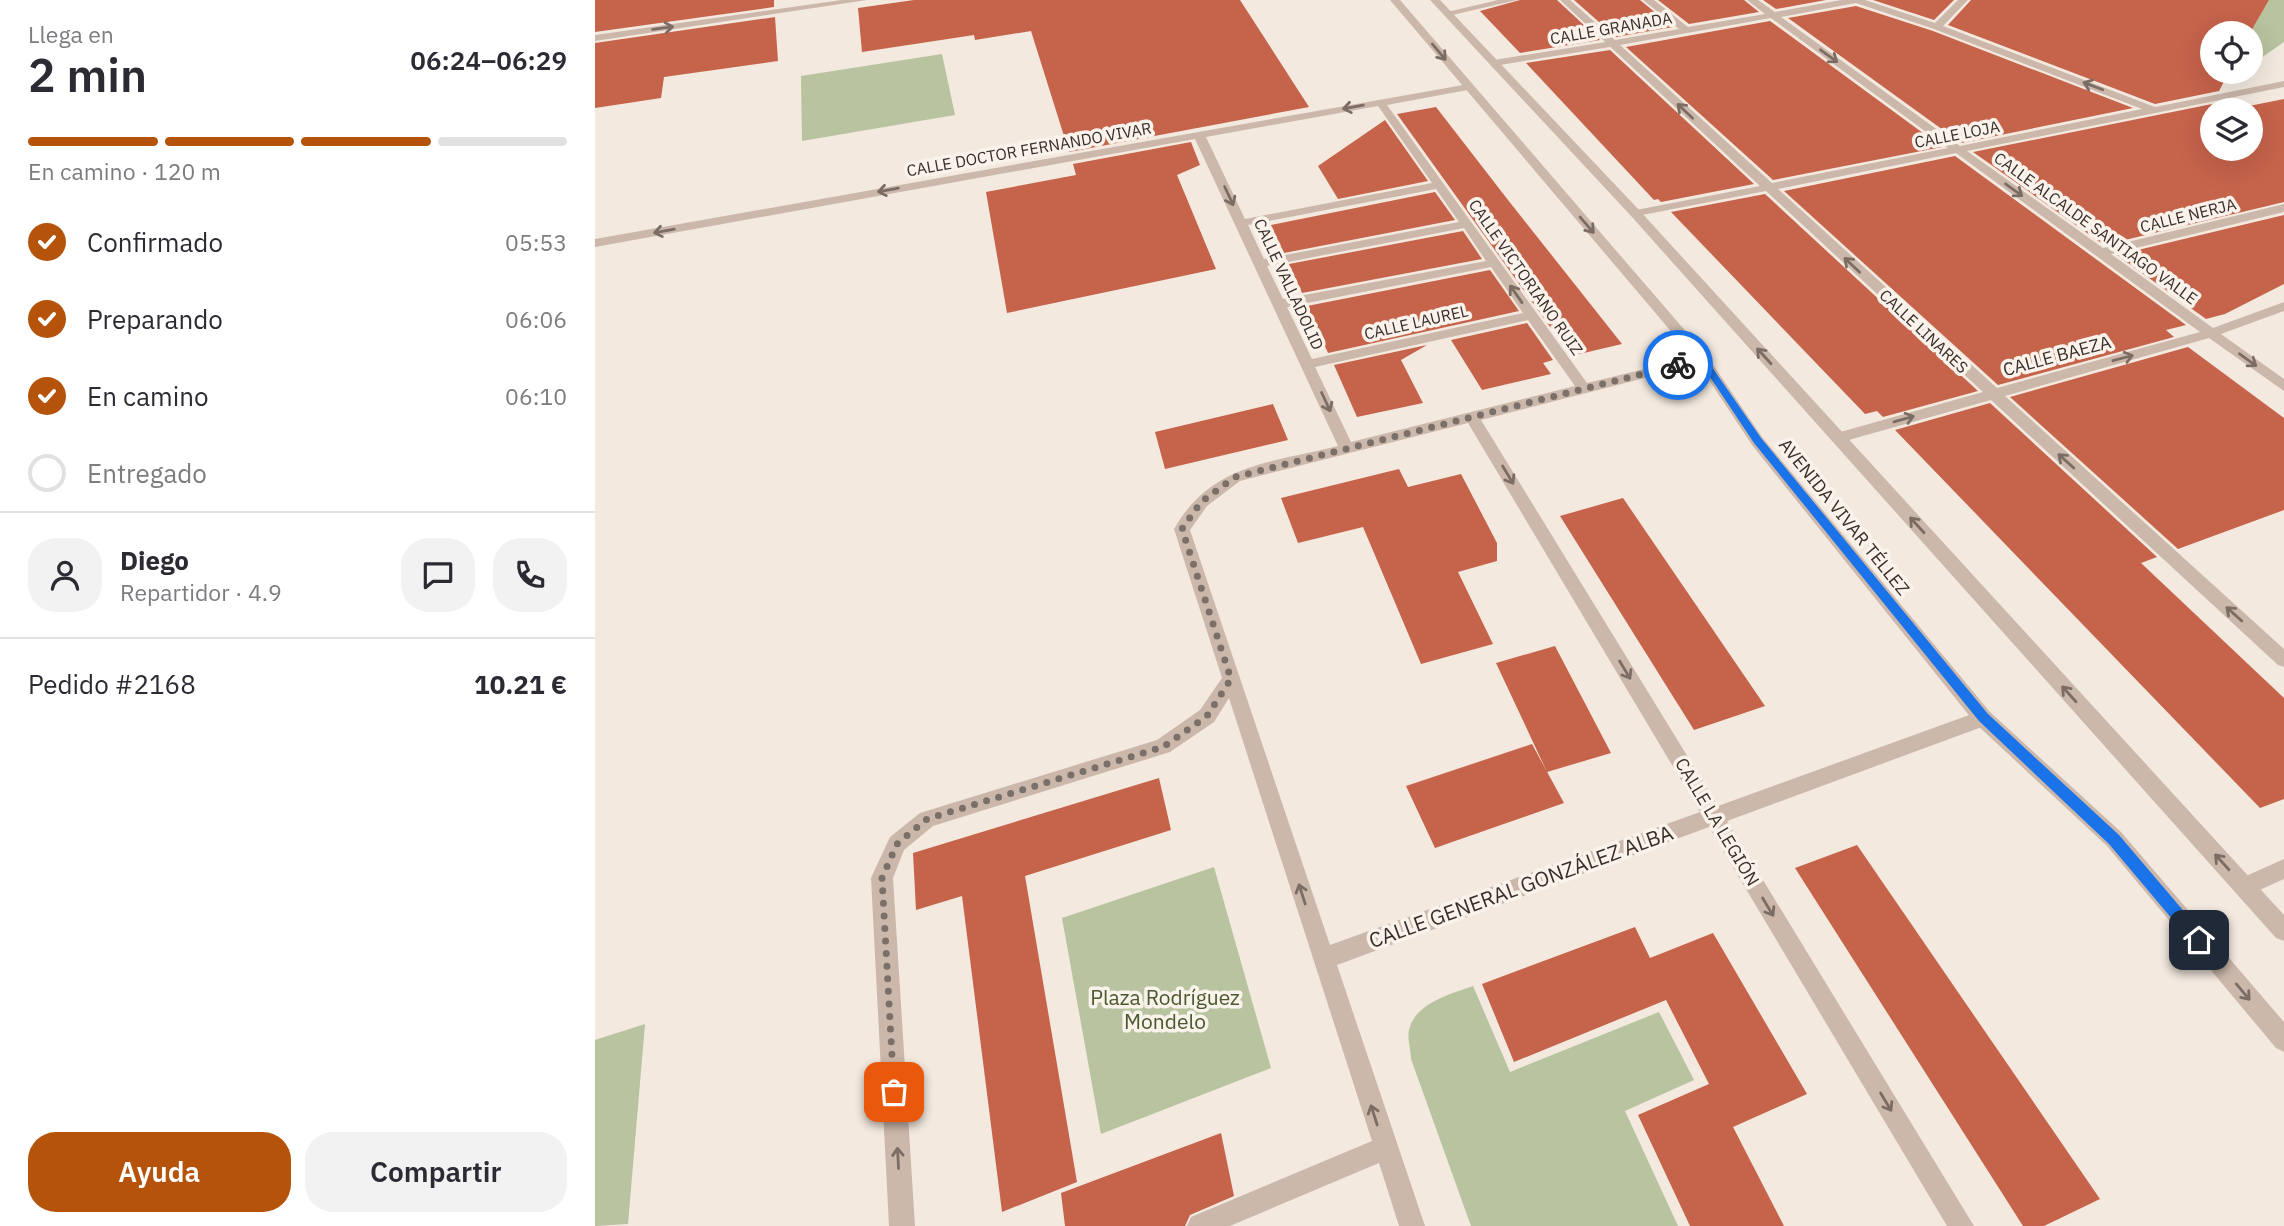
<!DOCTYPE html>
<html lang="es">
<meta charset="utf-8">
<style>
:root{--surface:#fff;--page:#f2f2f3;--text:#2b2b33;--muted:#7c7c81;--line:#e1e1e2;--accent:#b45309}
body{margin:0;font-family:"IBM Plex Sans",sans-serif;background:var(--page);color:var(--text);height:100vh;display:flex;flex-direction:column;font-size:26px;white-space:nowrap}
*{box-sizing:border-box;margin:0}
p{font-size:23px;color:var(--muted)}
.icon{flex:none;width:38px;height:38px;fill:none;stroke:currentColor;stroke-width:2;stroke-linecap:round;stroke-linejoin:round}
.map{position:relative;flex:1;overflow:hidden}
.sheet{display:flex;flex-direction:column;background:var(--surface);width:595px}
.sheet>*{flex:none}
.controls{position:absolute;left:1605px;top:21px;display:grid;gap:14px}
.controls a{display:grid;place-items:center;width:63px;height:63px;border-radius:50%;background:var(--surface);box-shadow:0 7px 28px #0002;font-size:35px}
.pin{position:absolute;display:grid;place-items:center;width:60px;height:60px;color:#fff;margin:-30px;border-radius:14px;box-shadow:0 4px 10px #0006}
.courier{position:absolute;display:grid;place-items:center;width:70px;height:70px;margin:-35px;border:5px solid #1a73e8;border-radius:50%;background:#fff;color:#222;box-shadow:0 2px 9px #0007}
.summary em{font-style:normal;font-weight:600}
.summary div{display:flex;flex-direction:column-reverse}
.summary{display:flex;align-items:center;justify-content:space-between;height:119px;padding:0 28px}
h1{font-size:46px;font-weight:600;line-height:52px}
.bar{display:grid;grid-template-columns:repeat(4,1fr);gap:10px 7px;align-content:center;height:84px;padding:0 28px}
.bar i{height:9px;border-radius:5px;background:var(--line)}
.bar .on{background:var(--accent)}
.bar p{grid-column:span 4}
.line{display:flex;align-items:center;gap:18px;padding:0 28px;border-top:2px solid var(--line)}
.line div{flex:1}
.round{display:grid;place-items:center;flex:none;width:74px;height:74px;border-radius:28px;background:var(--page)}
ol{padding:0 28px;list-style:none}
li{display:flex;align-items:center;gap:21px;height:77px}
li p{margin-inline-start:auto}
li .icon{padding:7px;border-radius:50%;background:var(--accent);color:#fff;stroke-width:4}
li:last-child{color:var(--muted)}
li i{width:38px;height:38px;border:4px solid var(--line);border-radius:50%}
.button{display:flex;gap:14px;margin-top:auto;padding:14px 28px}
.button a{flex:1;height:80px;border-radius:28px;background:var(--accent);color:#fff;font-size:28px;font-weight:600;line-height:80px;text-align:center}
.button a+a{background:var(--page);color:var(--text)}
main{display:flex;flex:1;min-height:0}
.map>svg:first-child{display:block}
</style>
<main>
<section class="sheet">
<div class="summary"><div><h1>2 min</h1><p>Llega en</p></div><em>06:24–06:29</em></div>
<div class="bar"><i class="on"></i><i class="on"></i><i class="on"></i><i></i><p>En camino · 120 m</p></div>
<ol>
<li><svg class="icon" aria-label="check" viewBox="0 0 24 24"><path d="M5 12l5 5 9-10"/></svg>Confirmado<p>05:53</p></li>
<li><svg class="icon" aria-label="check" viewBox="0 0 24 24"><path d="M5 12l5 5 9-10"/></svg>Preparando<p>06:06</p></li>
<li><svg class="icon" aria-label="check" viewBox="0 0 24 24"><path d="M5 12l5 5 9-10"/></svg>En camino<p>06:10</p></li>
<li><i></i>Entregado</li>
</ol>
<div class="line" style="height:126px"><a class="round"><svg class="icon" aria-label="person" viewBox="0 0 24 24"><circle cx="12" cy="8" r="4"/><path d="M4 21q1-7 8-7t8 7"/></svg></a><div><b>Diego</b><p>Repartidor · 4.9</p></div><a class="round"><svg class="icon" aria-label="chat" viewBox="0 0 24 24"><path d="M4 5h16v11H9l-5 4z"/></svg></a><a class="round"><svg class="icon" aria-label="phone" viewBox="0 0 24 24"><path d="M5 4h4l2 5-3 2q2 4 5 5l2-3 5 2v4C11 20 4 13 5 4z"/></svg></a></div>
<div class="line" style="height:91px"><div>Pedido #2168</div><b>10.21 €</b></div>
<div class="button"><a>Ayuda</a><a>Compartir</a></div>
</section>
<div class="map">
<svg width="1689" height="1226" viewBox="0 0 1689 1226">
<rect width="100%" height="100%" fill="#f3e9df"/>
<g fill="#b8c39f">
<polygon points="1674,0 1689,0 1689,42 1656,65 1655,33"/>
<polygon points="347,54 360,115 207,141 206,76"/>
<polygon points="619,867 676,1068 506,1134 467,918"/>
<path d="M878,986l37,86 149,-60 35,68 -69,31 53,115h-207l-60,-167c0,-8 -4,-21 -2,-29 6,-27 42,-36 64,-44z"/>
<polygon points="50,1024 33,1224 0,1226 0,1040"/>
</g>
<g fill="#c6634b">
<polygon points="0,0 179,0 179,7 0,32"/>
<polygon points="319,0 645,0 714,107 474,152 436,31 380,40 379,35 267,52 263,8"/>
<polygon points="925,0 962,0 1005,40 925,53 885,11"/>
<polygon points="979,0 1045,0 1078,27 1021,37"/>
<polygon points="1063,0 1149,0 1164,12 1094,24"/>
<polygon points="1168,0 1231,0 1181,9"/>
<polygon points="1278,0 1359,0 1339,20"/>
<polygon points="1376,0 1674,0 1655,33 1617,33 1617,72 1634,72 1624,91 1560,104 1353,25"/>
<polygon points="1261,6 1338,31 1538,108 1366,143 1193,18"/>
<polygon points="180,17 183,61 69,77 66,98 0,108 0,43"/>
<polygon points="1175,21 1347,147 1178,180 1031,47"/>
<polygon points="1015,50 1159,184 1066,202 1063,199 1059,200 931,63"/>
<polygon points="1689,99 1689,202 1509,245 1378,152 1617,104 1611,115 1617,114 1617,149 1656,149 1656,110 1634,110"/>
<polygon points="841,107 913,200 1027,344 976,356 802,114"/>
<polygon points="790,120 833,181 743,199 723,166"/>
<polygon points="596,142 605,165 582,175 621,269 412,313 391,192 481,175 478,164"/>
<polygon points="1360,156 1591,325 1571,330 1579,337 1403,385 1189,191"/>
<polygon points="840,192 860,220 689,253 676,225"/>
<polygon points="1170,194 1383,391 1288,417 1282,411 1270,414 1076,212"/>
<polygon points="1689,215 1689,284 1630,314 1611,319 1522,255"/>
<polygon points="868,231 887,259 707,293 694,264"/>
<polygon points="895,270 924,311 733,353 712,306"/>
<polygon points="932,323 958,360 948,363 956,374 887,390 856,340"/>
<polygon points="832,345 806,360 828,403 762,417 739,365"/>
<polygon points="1593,347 1689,418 1689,510 1583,549 1415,397"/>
<polygon points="1395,403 1562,557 1546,563 1689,698 1689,799 1665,808 1300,430"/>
<polygon points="678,404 693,440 570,469 560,432"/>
<polygon points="804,469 813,487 866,474 902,543 902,561 863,572 898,644 826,664 768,527 703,543 686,498"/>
<polygon points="1028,498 1170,706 1099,730 965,516"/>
<polygon points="960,646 1016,753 952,772 901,663"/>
<polygon points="937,744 969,803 840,848 811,786"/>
<polygon points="564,778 576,830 430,876 482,1182 407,1212 367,896 321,910 318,853"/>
<polygon points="1262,845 1505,1199 1449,1226 1428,1226 1200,868"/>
<polygon points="1040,927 1055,958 1118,933 1212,1094 1138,1127 1189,1226 1095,1226 1043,1115 1114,1084 1071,1000 919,1062 887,984"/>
<polygon points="626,1133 639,1196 595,1215 590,1226 470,1226 466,1193"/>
</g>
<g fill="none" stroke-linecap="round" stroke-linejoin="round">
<polygon fill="#ccb8ab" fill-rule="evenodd" points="1017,41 1022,44 1021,46 899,66 894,63 899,60"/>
<g fill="#ccb8ab" fill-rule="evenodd">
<polygon points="247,0 272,0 0,41 0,35"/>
<polygon points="903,0 922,0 853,16 848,13"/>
<path d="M965,0h10l45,40 64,-11 -36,-29h11l34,27 77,-13 -18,-14h11l17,12 66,-12h24l70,23 23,-23h10l-25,26 212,81 129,-26v6l-317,64 136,97 181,-44v8l-173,42 102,74 71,-26v9l-63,23 63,45v12l-75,-53 -204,58 279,253v18l-6,-2 -287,-265 -153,43 -5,-1 -3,-4 3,-4 150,-42 -217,-201 -134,26v-6l4,-1 124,-24zM1261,3l78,26 208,80 -182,37 -179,-129zM1176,18l177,130 -176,35 -152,-138zM1361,153l244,179 -203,56 -219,-199z"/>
<path d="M874,84l4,1v4l-86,16 200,278 115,-28 7,4 -2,3 -226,58 237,386 265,-96 7,2 2,6 -2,6 -263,97 247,405h-27l-238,-399 -372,138 88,261h-26l-20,-63 -149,63h-43l4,-9 181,-76 -143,-443 -15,24 -44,30 -237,74 -29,24 -11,28 22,348h-26l-18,-348 19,-41 30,-24 237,-73 43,-30 22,-32 -48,-149c38,-66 97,-66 164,-83l-143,-307 -600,108v-8zM783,106l54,77 -187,36 -39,-82zM841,189l23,33 -195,37 -16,-34zM869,228l22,33 -203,38 -16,-33zM896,267l32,46 -211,46 -25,-52zM933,320l47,66 -224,56 -36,-75zM873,423l232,389 -370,133 -140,-415 17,-24 33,-25z"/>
<polygon points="1689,859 1689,879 1649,897 1642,894 1638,887 1642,880"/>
</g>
<g fill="#ccb8ab" fill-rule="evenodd">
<polygon points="795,0 805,0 1112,356 1167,437 1395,712 1526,832 1689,1022 1689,1052 1681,1048 1512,846 1381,724 1157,445 1102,362"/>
<polygon points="835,0 845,0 1045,211 1689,915 1689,941 1681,938 1037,217"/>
</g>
</g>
<defs><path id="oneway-shaft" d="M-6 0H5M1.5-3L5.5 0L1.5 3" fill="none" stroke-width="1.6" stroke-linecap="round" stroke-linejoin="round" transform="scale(1.75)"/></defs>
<g stroke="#7b6c64">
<use href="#oneway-shaft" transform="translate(68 28) rotate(-8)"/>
<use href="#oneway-shaft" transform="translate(844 52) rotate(50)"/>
<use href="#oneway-shaft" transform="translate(1234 56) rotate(36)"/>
<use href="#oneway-shaft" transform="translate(1498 86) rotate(-159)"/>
<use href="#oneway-shaft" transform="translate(758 107) rotate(170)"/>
<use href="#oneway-shaft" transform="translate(1090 111) rotate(-137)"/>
<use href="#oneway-shaft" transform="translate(293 190) rotate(170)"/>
<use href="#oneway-shaft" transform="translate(1419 190) rotate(36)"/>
<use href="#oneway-shaft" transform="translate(634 196) rotate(65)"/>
<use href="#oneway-shaft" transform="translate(992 225) rotate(49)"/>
<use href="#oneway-shaft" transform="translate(69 231) rotate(170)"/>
<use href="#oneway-shaft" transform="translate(1257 265) rotate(-137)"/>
<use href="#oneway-shaft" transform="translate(921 294) rotate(-125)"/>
<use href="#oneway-shaft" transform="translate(1169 356) rotate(-132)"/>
<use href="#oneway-shaft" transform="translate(1528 358) rotate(-15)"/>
<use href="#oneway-shaft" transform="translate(1653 360) rotate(36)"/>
<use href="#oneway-shaft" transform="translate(731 402) rotate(65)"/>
<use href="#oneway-shaft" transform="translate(1309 419) rotate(-16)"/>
<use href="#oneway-shaft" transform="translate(1471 461) rotate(-138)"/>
<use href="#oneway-shaft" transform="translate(913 475) rotate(59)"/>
<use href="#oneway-shaft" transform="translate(1322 525) rotate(-132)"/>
<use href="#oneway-shaft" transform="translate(1639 614) rotate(-138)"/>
<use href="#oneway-shaft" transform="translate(1030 670) rotate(59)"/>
<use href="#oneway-shaft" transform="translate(1474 694) rotate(-132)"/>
<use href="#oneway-shaft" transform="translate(1627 862) rotate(-132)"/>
<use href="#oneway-shaft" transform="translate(707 894) rotate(-108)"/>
<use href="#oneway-shaft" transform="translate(1173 907) rotate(59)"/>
<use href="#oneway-shaft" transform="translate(1648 992) rotate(50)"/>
<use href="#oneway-shaft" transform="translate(1291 1102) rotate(59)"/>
<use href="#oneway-shaft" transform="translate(779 1115) rotate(-108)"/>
<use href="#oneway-shaft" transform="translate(303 1158) rotate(-93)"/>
</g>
<polygon fill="#1a73e8" points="1107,356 1110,357 1166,438 1393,714 1524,835 1609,935 1609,945 1599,945 1514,844 1384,721 1159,443 1105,362 1083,368 1078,365"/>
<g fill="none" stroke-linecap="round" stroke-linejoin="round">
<polyline stroke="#7a6f69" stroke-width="7" stroke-dasharray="0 12.6" points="299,1092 287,878 302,844 332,819 568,747 612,716 636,679 587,529 606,502 640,477 1083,365"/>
</g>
<g text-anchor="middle" stroke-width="7" stroke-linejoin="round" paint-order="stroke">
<g font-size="16" fill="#392e2a" stroke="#faf3ec">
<text transform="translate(1016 28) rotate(-10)" y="6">CALLE GRANADA</text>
<text transform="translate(1362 134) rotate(-11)" y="6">CALLE LOJA</text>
<text transform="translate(434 149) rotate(-10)" y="6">CALLE DOCTOR FERNANDO VIVAR</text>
<text transform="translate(1593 215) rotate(-14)" y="6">CALLE NERJA</text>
<text transform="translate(1501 228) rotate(36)" y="6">CALLE ALCALDE SANTIAGO VALLE</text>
<text transform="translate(931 277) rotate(55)" y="6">CALLE VICTORIANO RUIZ</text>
<text transform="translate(694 284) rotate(65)" y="6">CALLE VALLADOLID</text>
<text transform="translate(821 322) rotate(-13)" y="6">CALLE LAUREL</text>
<text transform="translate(1329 331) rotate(43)" y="6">CALLE LINARES</text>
</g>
<g font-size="18" fill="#392e2a" stroke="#faf3ec">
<text transform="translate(1462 356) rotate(-15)" y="6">CALLE BAEZA</text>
<text transform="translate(1249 517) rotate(51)" y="6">AVENIDA VIVAR TÉLLEZ</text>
<text transform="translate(1122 822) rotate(59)" y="6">CALLE LA LEGIÓN</text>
</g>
<g font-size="21" fill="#392e2a" stroke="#faf3ec">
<text transform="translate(926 887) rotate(-20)" y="7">CALLE GENERAL GONZÁLEZ ALBA</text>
</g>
<g font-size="21" fill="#4a582e" stroke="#faf3ec">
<text x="570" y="1005">Plaza Rodríguez<tspan x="570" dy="24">Mondelo</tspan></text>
</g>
</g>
</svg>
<div class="controls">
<a><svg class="icon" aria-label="locate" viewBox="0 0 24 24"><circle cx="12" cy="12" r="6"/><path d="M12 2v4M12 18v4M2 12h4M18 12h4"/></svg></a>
<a><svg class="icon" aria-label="layers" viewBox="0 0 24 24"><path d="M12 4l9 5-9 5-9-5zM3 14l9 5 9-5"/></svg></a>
</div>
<div class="pin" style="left:299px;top:1092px;background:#ea580c"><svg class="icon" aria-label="bag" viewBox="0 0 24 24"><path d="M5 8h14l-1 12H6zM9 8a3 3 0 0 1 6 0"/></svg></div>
<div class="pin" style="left:1604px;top:940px;background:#1f2937"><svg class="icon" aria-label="home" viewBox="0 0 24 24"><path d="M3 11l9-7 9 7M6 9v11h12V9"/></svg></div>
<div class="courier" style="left:1083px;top:365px"><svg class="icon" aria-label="bike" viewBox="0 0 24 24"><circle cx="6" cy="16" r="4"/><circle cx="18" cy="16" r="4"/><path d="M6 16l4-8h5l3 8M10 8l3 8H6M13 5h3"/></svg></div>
</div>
</main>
